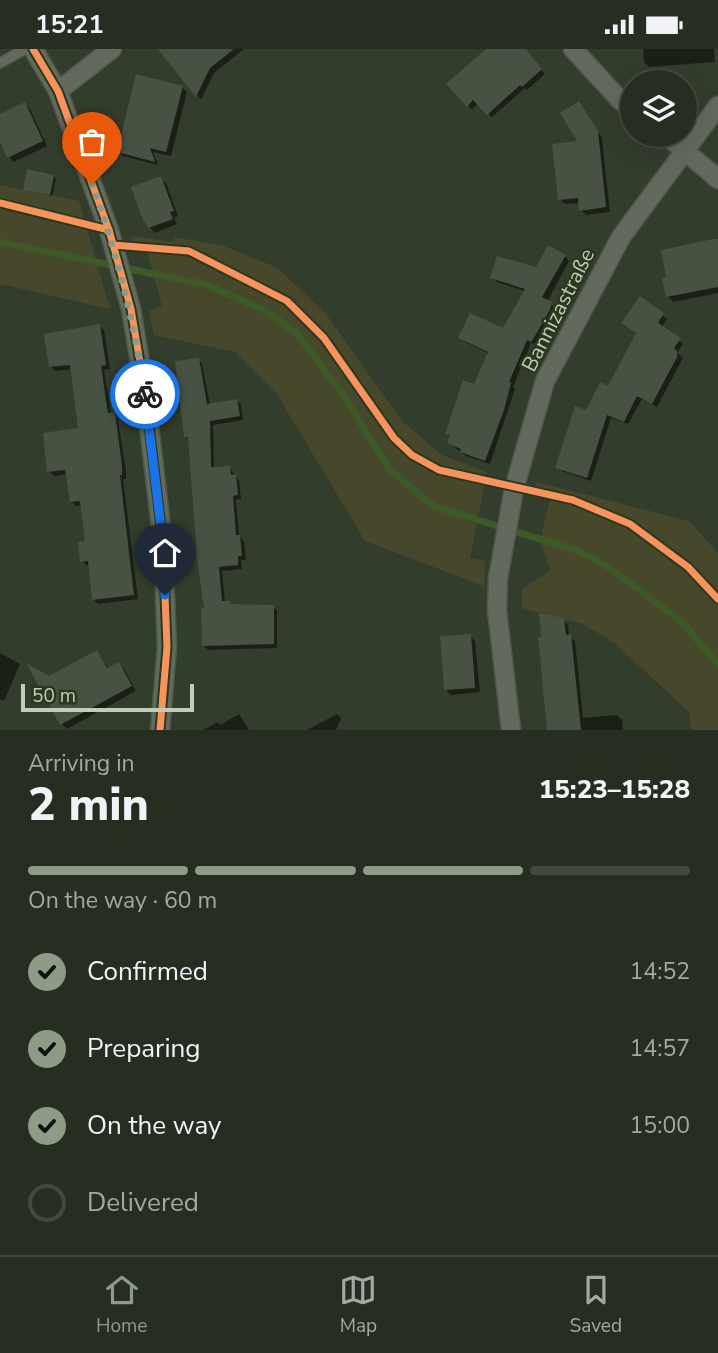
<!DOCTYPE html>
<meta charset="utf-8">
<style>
:root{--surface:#262e21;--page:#2e362a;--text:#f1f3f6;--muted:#a4a8a5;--line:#424a3f;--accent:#8e9b86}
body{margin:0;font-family:"Nunito Sans",sans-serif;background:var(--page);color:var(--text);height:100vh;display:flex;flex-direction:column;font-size:26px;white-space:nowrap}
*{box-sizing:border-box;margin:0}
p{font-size:23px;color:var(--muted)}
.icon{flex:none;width:38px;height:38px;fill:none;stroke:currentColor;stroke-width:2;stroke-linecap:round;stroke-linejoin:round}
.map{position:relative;height:681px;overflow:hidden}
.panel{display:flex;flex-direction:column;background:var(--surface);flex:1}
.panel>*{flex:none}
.controls{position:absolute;left:620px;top:21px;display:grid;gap:14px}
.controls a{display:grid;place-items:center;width:77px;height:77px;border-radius:50%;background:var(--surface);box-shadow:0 7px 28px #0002,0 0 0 2px var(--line);font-size:35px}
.scale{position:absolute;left:21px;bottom:18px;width:173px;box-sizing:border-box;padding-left:7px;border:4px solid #bfceb6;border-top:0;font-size:19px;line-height:24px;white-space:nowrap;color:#bfceb6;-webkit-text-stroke:5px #29391d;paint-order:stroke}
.pin{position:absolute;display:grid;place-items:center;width:60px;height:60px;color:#fff;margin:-72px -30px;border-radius:50% 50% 50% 0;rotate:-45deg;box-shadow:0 0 7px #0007}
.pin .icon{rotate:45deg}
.courier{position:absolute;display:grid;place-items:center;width:70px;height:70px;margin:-35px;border:5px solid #1a73e8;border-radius:50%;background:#fff;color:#222;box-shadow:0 2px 9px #0007}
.summary em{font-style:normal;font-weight:800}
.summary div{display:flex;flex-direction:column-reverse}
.summary{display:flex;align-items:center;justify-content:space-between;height:119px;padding:0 28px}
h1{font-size:46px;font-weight:800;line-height:52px}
.bar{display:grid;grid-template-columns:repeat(4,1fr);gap:10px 7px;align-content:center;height:84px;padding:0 28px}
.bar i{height:9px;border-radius:5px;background:var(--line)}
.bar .on{background:var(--accent)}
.bar p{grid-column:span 4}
ol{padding:0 28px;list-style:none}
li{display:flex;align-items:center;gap:21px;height:77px}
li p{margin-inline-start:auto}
li .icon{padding:7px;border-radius:50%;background:var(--accent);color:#111;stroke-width:4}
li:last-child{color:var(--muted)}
li i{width:38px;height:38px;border:4px solid var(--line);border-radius:50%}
.status{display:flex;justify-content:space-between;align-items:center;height:49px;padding:0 35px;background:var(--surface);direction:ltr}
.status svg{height:19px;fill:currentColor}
.tab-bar{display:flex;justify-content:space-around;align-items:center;height:98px;border-top:2px solid var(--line);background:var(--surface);font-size:19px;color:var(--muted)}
.tab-bar a{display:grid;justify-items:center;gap:4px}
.tab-bar .on{color:var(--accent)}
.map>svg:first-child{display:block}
</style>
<div class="status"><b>15:21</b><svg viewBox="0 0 49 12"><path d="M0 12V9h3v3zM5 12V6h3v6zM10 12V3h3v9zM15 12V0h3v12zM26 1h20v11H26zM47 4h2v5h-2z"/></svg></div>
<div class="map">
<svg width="718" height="681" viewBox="0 0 718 681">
<rect width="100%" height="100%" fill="#333d2c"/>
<g fill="#47472c">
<polygon points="0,136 79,152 110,260 0,235"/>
<polygon points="131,187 173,193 174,188 224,197 278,219 326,265 402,372 442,406 487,423 470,509 485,512 484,537 365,492 276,344 235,303 154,286 149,262 162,257 145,194 133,197"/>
<polygon points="536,433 689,472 718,504 718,681 691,681 689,663 613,593 583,575 522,559 522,540 550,521 540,492 552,441 536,437"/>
</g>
<g fill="#0007">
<polygon points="165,0 244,0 214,24 201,51 162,2"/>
<polygon points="499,0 523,0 545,25 527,41 525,39 492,68 478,54 472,61 449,35"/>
<polygon points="643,0 714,0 715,13 649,18 644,13"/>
<polygon points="182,38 187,43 171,107 153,103 158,116 123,107 119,102"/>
<polygon points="25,55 30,60 47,97 14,113 9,108 0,89 0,65"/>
<polygon points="583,59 602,89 610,163 586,166 581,161 580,154 565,155 560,150 580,93"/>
<polygon points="53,127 56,130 52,147 24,140"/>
<polygon points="160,129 166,134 178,167 174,168 177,175 155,184 150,178"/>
<polygon points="718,192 718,244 673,253 668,247"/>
<polygon points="565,207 569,212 547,253 556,259 554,265 539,292 536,296 531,294 513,338 515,340 490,415 466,407 449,394 451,388 447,384 475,337 490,305 465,293 460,289 504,282 525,242 497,233 492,229 537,220"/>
<polygon points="640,250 667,270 662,278 683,295 677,304 683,309 657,358 642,350 628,375 611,369 591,432 562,422 557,418 587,363 609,340 638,285"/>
<polygon points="99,277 104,281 110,320 104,321 111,365 118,370 119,377 126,423 126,430 123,430 138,550 98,555 94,551 90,516 87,517 82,512 87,494 82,456 76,457 72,453 67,425 54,427 49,422 80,381 72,320 55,322 51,317"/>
<polygon points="198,311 202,315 210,356 237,352 241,356 243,371 213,376 214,420 229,418 239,431 241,450 236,451 239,487 244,492 246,511 241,511 242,520 222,522 225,554 232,557 273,557 277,562 277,599 208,601 203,596 206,562 190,391 186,388"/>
<polygon points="563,571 568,576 569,587 575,592 583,669 617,666 622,671 623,681 549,681"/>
<polygon points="470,587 475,592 480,643 451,646 446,641"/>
<polygon points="97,603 109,620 119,615 124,620 136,642 67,680 62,675 31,619 49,629"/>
<polygon points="0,604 20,615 4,652 0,650"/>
<polygon points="239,665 249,681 203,681 218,673 220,676"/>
<polygon points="337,665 341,669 336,681 307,681"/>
</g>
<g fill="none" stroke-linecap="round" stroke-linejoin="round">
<polyline stroke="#3d5928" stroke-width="7" points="0,193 207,236 262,260 297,284 345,349 389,420 433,457 578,502 610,519 681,572 718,615"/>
</g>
<g fill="#485242">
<polygon points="158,0 234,0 210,19 196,48"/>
<polygon points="486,0 526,0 542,20 522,38 520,36 487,66 473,51 467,58 446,35"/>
<polygon points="136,25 183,37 166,103 150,99 155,113 117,103"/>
<polygon points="579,52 598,82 606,158 579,162 578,149 558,151 552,95 577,92 560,64"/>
<polygon points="25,53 43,92 7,109 0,93 0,65"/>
<polygon points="27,120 54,126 50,146 23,141"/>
<polygon points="161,127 174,162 170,163 173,170 148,179 145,173 144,174 131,138"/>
<polygon points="713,190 718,190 718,238 666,248 662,229 666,228 661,201"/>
<polygon points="548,196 566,206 542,248 552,253 550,261 535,287 531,293 527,291 509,333 511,334 504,361 485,412 460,403 461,400 447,394 450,386 445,385 463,331 474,335 488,303 458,289 470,264 503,279 525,240 490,229 497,207 536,218"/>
<polygon points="640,247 664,264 658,274 681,289 674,299 677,302 677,308 652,355 637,347 624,373 607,366 587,429 555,419 575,357 586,361 600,333 608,337 636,284 621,274"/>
<polygon points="100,275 106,316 101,317 108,364 114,363 116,371 122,417 122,426 120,426 134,546 92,551 88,512 80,513 78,493 85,492 80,452 70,453 65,421 47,423 43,384 78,379 70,316 49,318 44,285"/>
<polygon points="199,309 207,355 237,350 240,367 210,372 211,418 230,417 231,426 236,425 238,446 233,447 236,486 240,486 242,507 238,507 238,516 219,518 222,552 230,552 230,555 274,556 274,595 202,597 201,559 204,559 197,510 188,388 184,388 175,312"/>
<polygon points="539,564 564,569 566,586 571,585 581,681 547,681 538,588 541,588"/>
<polygon points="471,585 475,639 444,641 440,587"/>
<polygon points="97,601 107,619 119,613 132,637 60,676 26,614 49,627"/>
</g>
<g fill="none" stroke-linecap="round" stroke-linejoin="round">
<defs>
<polyline id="service" points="0,14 25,0"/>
<g id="minor">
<polyline points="33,0 58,42 109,181 131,260 145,343 163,495 167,598 160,681"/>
<polyline points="573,0 620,51 632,59"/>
<polyline points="58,42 112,0"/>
<polyline points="666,86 718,130"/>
<polyline points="511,681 497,561 498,529 514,440 545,332 621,188 718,57"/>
</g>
</defs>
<use href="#service" stroke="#4f574a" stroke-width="12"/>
<use href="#minor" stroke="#4f574a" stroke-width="21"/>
<use href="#service" stroke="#626a5d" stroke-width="9"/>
<use href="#minor" stroke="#626a5d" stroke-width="18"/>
<defs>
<g id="cycleway">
<polyline points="33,0 58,42 109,181 131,260 145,343 163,495 167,598 160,681"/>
<polyline points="0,154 109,181"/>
<polyline points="113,196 189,202 287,252 324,289 394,389 412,406 439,421 573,451 630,475 688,518 718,550"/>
</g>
</defs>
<use href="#cycleway" stroke="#29391d" stroke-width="11"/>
<use href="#cycleway" stroke="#f8935d" stroke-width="7"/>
</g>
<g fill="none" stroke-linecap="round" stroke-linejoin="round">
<path stroke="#8e9b86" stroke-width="7" stroke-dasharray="0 12.6" d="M92,135c25,69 42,138 53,210"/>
<polyline stroke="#1a73e8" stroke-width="9" points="145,345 163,495 165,546"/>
</g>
<g text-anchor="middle" stroke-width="5" stroke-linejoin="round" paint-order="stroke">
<g font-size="21" fill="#bfceb6" stroke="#29391d">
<text transform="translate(558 261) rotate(-63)" y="7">Bannizastraße</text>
</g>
</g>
</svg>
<div class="controls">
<a><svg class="icon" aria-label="layers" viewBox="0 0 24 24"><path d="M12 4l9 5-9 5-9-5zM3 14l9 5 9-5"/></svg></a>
</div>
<div class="scale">50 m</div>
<div class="pin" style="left:92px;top:135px;background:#ea580c"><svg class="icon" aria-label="bag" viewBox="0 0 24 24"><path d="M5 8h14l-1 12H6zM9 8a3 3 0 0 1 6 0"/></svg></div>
<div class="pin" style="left:165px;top:546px;background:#1f2937"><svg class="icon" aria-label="home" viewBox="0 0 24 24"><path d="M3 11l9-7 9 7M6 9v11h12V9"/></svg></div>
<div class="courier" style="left:145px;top:345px"><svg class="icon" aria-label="bike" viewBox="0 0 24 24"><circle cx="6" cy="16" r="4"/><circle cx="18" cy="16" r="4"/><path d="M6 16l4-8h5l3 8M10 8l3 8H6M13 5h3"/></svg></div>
</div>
<section class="panel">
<div class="summary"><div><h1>2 min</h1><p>Arriving in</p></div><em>15:23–15:28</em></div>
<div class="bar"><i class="on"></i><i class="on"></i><i class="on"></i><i></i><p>On the way · 60 m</p></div>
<ol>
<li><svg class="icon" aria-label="check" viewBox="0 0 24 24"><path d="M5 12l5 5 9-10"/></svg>Confirmed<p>14:52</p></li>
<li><svg class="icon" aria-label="check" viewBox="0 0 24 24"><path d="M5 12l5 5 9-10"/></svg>Preparing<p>14:57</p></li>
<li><svg class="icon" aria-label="check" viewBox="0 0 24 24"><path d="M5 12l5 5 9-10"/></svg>On the way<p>15:00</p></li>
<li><i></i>Delivered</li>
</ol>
</section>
<nav class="tab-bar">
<a class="on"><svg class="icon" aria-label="home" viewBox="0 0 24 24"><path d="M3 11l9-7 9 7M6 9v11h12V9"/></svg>Home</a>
<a><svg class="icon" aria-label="map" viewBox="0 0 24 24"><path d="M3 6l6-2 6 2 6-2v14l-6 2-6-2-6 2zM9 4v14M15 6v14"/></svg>Map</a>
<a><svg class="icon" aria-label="saved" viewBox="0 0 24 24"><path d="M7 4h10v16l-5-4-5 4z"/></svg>Saved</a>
</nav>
